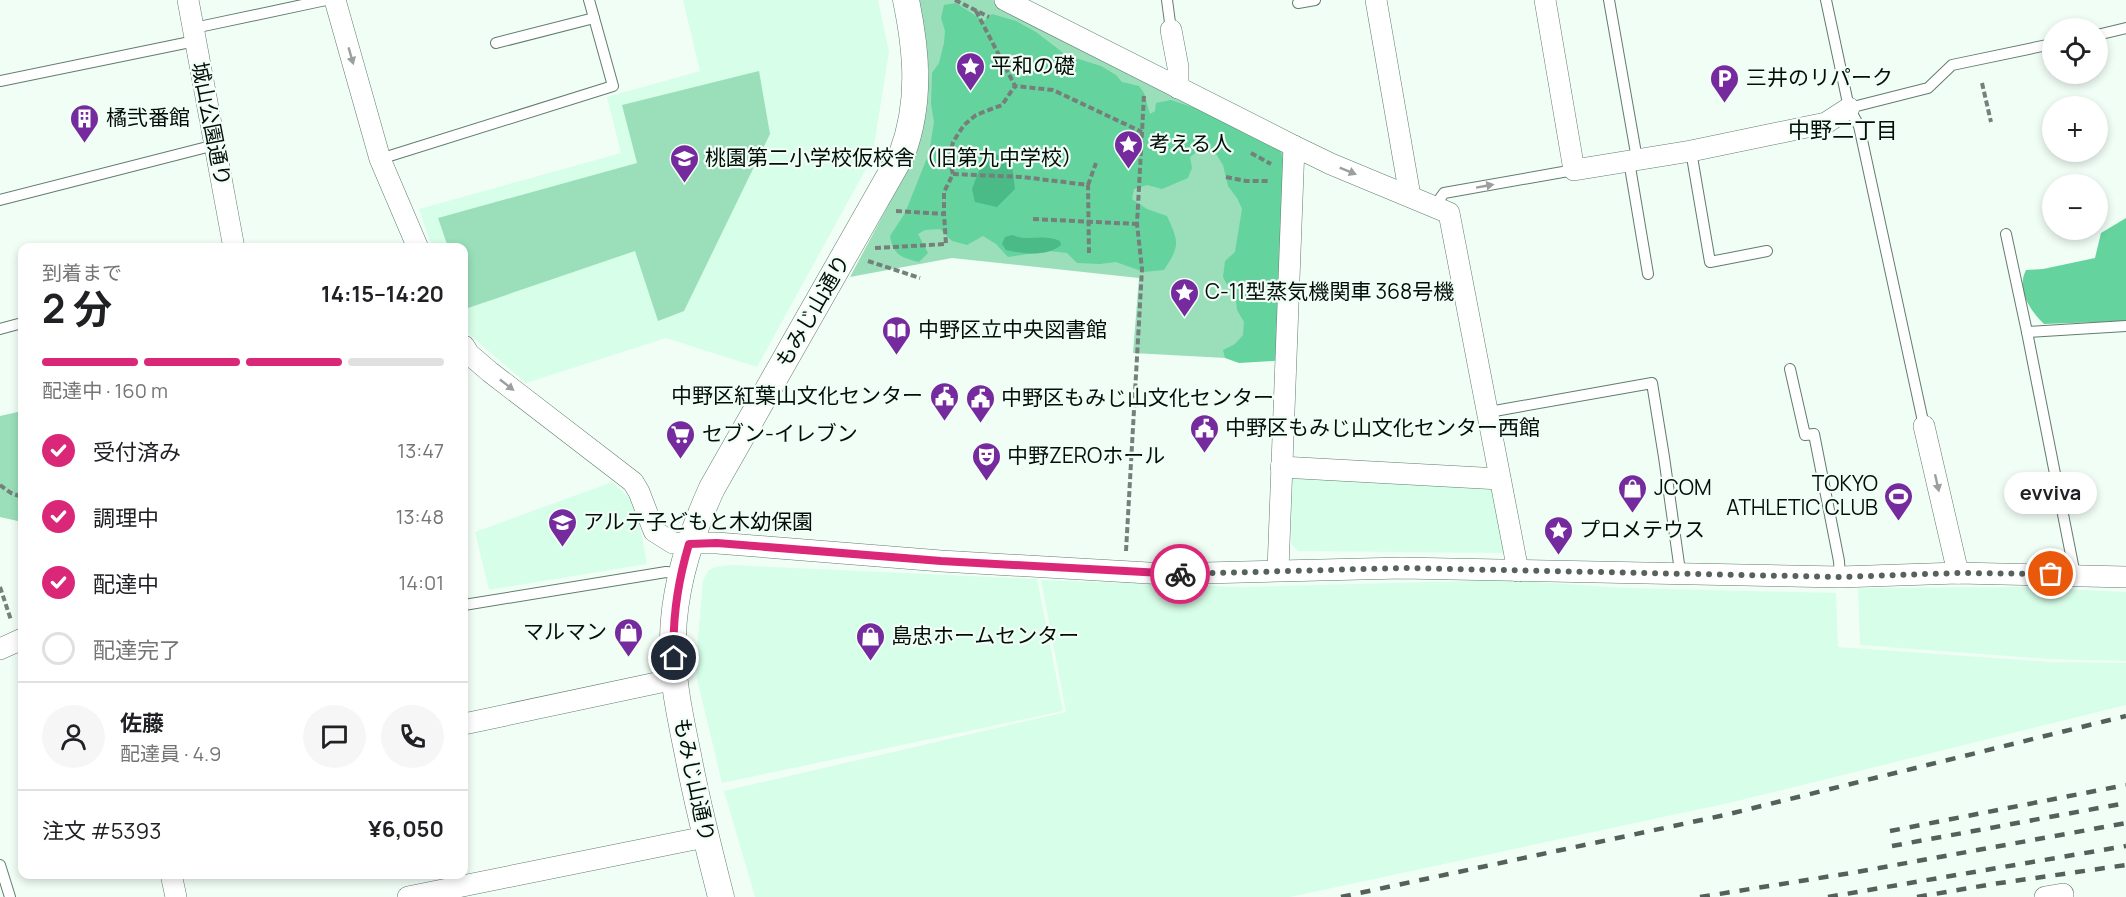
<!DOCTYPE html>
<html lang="ja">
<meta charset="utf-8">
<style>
:root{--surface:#fff;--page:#f6f6f6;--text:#202124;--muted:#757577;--line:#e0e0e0;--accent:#db2777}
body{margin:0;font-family:Manrope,"Noto Sans JP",sans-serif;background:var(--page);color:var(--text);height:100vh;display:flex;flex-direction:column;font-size:22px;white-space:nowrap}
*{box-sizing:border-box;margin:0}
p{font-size:20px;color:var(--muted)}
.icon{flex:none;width:33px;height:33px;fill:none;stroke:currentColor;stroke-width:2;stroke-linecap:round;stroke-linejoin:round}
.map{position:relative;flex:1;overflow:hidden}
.panel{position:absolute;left:18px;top:243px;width:450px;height:636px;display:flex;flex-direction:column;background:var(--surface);border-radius:12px;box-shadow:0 3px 9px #0003}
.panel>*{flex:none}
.controls{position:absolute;left:2042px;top:18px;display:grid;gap:12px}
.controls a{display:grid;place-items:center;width:66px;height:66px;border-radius:50%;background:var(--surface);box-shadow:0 3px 9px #0003;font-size:30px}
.pin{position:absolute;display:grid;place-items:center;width:51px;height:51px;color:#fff;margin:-26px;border:3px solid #fff;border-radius:50%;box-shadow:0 2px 6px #0007}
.courier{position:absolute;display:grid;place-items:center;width:60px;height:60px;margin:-30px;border:4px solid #db2777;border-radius:50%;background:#fff;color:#222;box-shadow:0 2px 8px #0007}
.bubble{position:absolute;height:42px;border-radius:21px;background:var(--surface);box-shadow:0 3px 9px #0003;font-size:20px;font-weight:700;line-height:42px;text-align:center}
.headline em{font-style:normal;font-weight:700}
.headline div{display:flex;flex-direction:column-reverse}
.headline{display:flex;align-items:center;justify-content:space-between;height:102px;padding:0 24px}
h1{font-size:39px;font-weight:700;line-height:45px}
.bar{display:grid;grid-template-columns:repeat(4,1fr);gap:9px 6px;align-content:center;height:72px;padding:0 24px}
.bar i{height:8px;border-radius:4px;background:var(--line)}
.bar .selected{background:var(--accent)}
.bar p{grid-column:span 4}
.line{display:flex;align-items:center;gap:15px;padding:0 24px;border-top:2px solid var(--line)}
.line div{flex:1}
.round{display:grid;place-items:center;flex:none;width:63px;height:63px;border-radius:32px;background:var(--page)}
ol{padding:0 24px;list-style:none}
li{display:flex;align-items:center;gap:18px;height:66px}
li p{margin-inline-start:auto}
li .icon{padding:6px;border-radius:50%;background:var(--accent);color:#fff;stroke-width:4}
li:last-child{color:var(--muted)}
li i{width:33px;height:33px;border:3px solid var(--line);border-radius:50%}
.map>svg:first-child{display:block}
</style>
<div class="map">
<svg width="2126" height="897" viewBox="0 0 2126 897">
<rect width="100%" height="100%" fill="#f1fef6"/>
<g fill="#d7fee8">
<polygon points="683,0 878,0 889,52 872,158 757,367 666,338 526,383 464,330 464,248 432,247 419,209 621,153 607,97 700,71"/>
<polygon points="1292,478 1492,484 1508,547 1502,553 1298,551 1291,544"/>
<polygon points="612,482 636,504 647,564 489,590 475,532"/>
<polygon points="732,565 1037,579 1063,711 722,783 697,679 696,661 703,581 708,571 715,567"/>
<polygon points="1041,580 1244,587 1507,580 1626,588 1836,593 1838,647 2052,662 2126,663 2126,705 1733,802 1290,897 755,897 724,791 1066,712"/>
<polygon points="2020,587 2126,592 2126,661 2049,659 1860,645 1858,588"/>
</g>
<g fill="#9adfba">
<polygon points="917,0 993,0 1282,151 1286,157 1279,361 1133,353 1139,278 952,258 850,277 914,157 923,127 929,72"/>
<polygon points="759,71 770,134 684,311 658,321 635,251 468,308 464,296 464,248 448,247 438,218 637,163 622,105"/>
<polygon points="22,411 22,522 0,517 0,416"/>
</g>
<g fill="#65d39e">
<path d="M956,3l28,18 8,-7 24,7 20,11 30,23 35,11 15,9 6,7 17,4 5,7 6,21 5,-3 1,-8 15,-3 48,16 56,25 6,11 3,13 -3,188 -7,8 -35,2 -14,-5 -2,-8 12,-6 8,-9 1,-13 -7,-12 -1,-9 -13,-24 2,-16 10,-9 7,-43 -5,-11 -9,-12 -5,-21 -7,-11 -16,-4 -10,7 2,11 -4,10 -26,11 -15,-4 -13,4 -2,10 15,10 20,7c12,26 13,30 -3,54l-20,2 -28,-10 -16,2 -23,-1 -10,-10 -18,-2 -41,6 -12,-13 -13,-8 -16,9 -15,-4 -12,-12 -15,1 -7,4 10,19 -9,9c-17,-4 -26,-7 -29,-26l15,-23 24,-60 5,-31 -3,-18 1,-31 7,-10 5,-20 1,-12 -4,-13 3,-13z"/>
<path d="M2126,218v103l-82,3c-14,-13 -28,-35 -18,-54l17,-1 52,-11 6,-25z"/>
</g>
<g fill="#4aba87">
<polygon points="996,154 1012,165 1015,189 997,207 975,202 972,189 983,160"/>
<path d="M1012,235c17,7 31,-2 48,6l1,4c-14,12 -38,9 -55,5l-4,-6 3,-7z"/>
</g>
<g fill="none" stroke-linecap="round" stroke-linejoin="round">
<defs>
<g id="service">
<polyline points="1167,0 1171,30"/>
<polyline points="1609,0 1637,159"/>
<polyline points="1826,0 1849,108 1859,126 1924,426"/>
<polyline points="1298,3 1315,0"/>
<polyline points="194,28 326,0"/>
<polyline points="2097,35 2126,28"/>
<polyline points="496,43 594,18"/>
<polyline points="0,81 195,41"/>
<polyline points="1849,108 1928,88 1952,65 2052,44"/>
<polyline points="1691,151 1710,262 1767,251"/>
<polyline points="380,159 613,86 589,0"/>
<polyline points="1629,161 1648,274"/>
<polyline points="0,200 215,145"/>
<polyline points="1434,207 1444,193 1574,170"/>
<polyline points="2006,234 2027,332 2126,326"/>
<polyline points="0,329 22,323"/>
<polyline points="2027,332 2075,575"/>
<polyline points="1790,369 1805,435 1814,434 1839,561 1840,577"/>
<polyline points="1489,412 1652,383 1664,457 1679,564"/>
<polyline points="464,605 666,572 681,573"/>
<polyline points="0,865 10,897"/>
</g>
<g id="minor">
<polyline points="188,0 234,248"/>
<polyline points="335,0 380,159 418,248"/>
<polyline points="1005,0 1294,146 1331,164 1449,213 1518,571"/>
<polyline points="1376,0 1410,196"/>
<polyline points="1545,0 1574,170 1691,151 1826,123 1849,108"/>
<polyline points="1171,30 1178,67 1178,88"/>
<polyline points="464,346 469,354 490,372 633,482 639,492 654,531 673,543 717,543 941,561 1166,574 1402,568 1840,577 1958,573 2126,577"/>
<polyline points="1924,426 1958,573"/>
<polyline points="1281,467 1500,479"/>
<polyline points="1278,570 1294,146"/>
<polyline points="0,649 22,639"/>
<polyline points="464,724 675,679"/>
<polyline points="171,874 176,897"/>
<polyline points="408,897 705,837"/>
<polyline points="2045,897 2063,894 2063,897"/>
</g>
<path id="tertiary" d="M721,897c-12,-47 -24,-94 -33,-142 -8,-39 -17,-79 -15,-118 1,-52 18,-103 39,-149l190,-334c19,-51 15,-101 4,-154"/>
</defs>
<use href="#service" stroke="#617d6e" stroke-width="12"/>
<use href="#minor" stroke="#617d6e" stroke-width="22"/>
<use href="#tertiary" stroke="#617d6e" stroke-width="27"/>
<g stroke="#75807a" stroke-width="4" stroke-dasharray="6 3" stroke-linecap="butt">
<polyline points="955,0 989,17"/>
<polyline points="976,11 1015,86 1053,90 1142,132"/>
<polyline points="1982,83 1991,122"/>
<polyline points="1251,153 1271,164"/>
<polyline points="953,174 949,160 953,142 964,125 976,115 1002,105 1015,86"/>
<polyline points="1226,177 1246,181 1270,181"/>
<polyline points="1088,185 1096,163"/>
<polyline points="896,211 944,214 944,192 953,174 1023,177 1088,185 1089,253"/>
<polyline points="1033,219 1137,224"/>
<polyline points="875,248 946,244 944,214"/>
<polyline points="868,261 920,278"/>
<polyline points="0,485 11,493 22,497"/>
<polyline points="1126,551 1142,269 1137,224 1144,95"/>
<polyline points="0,587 11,620"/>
</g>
<use href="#service" stroke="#fff" stroke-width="10"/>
<use href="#minor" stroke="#fff" stroke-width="21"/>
<use href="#tertiary" stroke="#fff" stroke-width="26"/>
<g stroke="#55605a" stroke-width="4.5" stroke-dasharray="10 10" stroke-linecap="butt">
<polyline points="1890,831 2126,785"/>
<polyline points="1892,846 2126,803"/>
<polyline points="1341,897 1725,815 2126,716"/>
<polyline points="1700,897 1857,872 2126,823"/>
<polyline points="1828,897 2126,846"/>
<polyline points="1917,897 1993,884 2126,865"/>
</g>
</g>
<defs><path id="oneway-solid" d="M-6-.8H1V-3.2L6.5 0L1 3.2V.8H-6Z" transform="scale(1.5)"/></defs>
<g fill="#9b9f9d">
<use href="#oneway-solid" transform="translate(351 56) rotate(74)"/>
<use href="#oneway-solid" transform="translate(1348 171) rotate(22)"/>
<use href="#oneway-solid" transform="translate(1485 186) rotate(-10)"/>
<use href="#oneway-solid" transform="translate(507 385) rotate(38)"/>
<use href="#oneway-solid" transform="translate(1937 483) rotate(77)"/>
</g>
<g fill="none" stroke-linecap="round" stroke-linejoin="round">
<polyline stroke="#57625c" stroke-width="6" stroke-dasharray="0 10.8" points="1180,574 1402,568 1840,577 1958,573 2051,574"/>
<path stroke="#db2777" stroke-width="8" d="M674,658c-2,-38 4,-77 15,-114l28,-1 224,18 239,13"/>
</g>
<defs>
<symbol id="sight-pin" viewBox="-11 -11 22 30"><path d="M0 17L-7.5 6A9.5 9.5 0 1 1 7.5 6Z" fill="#752b9d" stroke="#f1fef6"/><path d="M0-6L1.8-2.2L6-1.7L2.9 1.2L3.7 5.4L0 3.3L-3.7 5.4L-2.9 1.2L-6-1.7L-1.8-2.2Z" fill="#fff"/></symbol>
<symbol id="parking-pin" viewBox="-11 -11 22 30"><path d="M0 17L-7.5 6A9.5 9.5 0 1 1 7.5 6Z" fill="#752b9d" stroke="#f1fef6"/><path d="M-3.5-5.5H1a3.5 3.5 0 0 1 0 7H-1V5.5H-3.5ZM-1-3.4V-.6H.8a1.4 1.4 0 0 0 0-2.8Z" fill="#fff"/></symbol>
<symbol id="building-pin" viewBox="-11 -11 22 30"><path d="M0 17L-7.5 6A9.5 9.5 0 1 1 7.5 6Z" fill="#752b9d" stroke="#f1fef6"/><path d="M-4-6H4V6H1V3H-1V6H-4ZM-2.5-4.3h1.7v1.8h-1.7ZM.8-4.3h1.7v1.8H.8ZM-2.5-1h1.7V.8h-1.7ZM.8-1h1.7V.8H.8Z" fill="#fff"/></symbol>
<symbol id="school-pin" viewBox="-11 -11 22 30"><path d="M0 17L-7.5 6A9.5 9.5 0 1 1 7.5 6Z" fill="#752b9d" stroke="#f1fef6"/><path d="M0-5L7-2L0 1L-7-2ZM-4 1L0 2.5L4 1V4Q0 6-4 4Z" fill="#fff"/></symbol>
<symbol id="library-pin" viewBox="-11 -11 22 30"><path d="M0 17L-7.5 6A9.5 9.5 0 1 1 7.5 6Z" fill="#752b9d" stroke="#f1fef6"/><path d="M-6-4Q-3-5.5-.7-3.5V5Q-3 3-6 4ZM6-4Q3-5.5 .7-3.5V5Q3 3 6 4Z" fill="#fff"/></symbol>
<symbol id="civic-pin" viewBox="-11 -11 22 30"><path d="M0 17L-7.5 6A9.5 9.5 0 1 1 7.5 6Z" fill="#752b9d" stroke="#f1fef6"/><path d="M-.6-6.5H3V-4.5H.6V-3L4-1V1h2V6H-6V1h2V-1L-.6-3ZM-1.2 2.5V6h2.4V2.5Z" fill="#fff"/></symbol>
<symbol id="supermarket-pin" viewBox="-11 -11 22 30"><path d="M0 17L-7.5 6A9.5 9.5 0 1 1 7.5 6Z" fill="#752b9d" stroke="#f1fef6"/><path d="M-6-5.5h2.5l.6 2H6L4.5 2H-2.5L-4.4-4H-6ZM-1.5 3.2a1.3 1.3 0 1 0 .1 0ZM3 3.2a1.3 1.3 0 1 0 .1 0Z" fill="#fff"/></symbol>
<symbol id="theatre-pin" viewBox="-11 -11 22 30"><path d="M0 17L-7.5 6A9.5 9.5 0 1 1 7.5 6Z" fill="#752b9d" stroke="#f1fef6"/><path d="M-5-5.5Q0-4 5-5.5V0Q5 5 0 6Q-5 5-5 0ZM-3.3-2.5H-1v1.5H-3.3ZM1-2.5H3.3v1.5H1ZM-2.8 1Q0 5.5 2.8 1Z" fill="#fff"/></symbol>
<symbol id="shop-pin" viewBox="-11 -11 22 30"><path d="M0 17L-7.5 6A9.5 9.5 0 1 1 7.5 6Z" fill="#752b9d" stroke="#f1fef6"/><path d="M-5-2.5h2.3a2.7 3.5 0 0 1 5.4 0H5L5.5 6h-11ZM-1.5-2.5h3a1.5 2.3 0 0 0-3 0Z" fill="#fff"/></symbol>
<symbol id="stadium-pin" viewBox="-11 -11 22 30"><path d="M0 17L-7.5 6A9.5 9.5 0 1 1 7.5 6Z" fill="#752b9d" stroke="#f1fef6"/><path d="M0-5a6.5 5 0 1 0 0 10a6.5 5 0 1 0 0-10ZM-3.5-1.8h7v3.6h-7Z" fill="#fff"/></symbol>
</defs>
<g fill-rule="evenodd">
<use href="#sight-pin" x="954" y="50" width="33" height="45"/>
<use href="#parking-pin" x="1708" y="62" width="33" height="45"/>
<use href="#building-pin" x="68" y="102" width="33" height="45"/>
<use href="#sight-pin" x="1112" y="128" width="33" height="45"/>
<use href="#school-pin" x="668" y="142" width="33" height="45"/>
<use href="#sight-pin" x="1168" y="276" width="33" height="45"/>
<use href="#library-pin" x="880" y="314" width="33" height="45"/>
<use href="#civic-pin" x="928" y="380" width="33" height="45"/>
<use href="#civic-pin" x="964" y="382" width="33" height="45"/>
<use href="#civic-pin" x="1188" y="412" width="33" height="45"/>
<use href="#supermarket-pin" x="664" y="418" width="33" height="45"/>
<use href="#theatre-pin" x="970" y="440" width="33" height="45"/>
<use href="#shop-pin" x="1616" y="472" width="33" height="45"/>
<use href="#stadium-pin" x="1882" y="480" width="33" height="45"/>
<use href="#school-pin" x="546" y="506" width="33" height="45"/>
<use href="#sight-pin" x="1542" y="514" width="33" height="45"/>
<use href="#shop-pin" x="612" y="616" width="33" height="45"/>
<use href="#shop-pin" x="854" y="620" width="33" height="45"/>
</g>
<g text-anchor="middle" stroke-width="4.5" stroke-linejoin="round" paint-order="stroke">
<g font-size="21" fill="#040e09" stroke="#f1fef6" text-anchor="start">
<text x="991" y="73">平和の礎</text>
<text x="1746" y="85">三井のリパーク</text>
<text x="106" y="125">橘弐番館</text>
<text x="1149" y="151">考える人</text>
<text x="705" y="165">桃園第二小学校仮校舎（旧第九中学校）</text>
<text x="1205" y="299">C-11型蒸気機関車 368号機</text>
<text x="918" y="337">中野区立中央図書館</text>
<text x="923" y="403" text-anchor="end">中野区紅葉山文化センター</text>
<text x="1001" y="405">中野区もみじ山文化センター</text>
<text x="1225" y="435">中野区もみじ山文化センター西館</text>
<text x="702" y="441">セブン-イレブン</text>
<text x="1007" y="463">中野ZEROホール</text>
<text x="1878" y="491" text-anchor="end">TOKYO<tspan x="1878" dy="24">ATHLETIC CLUB</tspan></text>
<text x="1654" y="495">JCOM</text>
<text x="583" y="529">アルテ子どもと木幼保園</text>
<text x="1579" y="537">プロメテウス</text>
<text x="607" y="639" text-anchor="end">マルマン</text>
<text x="891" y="643">島忠ホームセンター</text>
</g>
<g font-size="21" fill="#040e09" stroke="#f1fef6">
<text transform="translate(211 124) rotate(79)" y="7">城山公園通り</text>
<text transform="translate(813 311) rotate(-60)" y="7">もみじ山通り</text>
<text transform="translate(694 780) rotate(78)" y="7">もみじ山通り</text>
</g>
<g font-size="22" fill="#040e09" stroke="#f1fef6">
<text x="1843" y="138">中野二丁目</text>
</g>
</g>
</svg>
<div class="controls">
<a><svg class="icon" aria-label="locate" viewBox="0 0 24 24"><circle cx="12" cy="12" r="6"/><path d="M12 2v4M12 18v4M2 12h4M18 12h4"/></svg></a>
<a>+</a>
<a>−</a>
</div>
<div class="pin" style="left:2051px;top:574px;background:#ea580c"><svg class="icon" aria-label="bag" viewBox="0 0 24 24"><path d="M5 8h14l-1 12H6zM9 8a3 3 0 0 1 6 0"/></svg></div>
<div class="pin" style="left:674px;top:658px;background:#1f2937"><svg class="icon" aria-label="home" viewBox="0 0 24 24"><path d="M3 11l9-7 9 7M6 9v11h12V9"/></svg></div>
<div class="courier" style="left:1180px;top:574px"><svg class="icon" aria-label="bike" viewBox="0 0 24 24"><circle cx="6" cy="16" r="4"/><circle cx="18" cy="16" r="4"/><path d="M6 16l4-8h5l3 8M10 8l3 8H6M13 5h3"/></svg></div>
<div class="bubble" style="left:2004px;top:472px;width:93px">evviva</div>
<section class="panel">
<div class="headline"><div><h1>2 分</h1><p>到着まで</p></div><em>14:15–14:20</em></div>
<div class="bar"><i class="selected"></i><i class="selected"></i><i class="selected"></i><i></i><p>配達中 · 160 m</p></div>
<ol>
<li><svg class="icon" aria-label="check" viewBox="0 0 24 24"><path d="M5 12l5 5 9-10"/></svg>受付済み<p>13:47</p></li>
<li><svg class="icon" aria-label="check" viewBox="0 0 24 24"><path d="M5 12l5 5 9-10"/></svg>調理中<p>13:48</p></li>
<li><svg class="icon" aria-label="check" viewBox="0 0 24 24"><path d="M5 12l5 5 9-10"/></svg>配達中<p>14:01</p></li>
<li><i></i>配達完了</li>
</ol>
<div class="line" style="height:108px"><a class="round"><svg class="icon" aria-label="person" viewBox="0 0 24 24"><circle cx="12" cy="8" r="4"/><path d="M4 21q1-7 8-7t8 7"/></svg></a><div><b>佐藤</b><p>配達員 · 4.9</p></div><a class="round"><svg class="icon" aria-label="chat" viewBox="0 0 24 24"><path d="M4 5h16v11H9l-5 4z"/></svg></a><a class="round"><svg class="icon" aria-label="phone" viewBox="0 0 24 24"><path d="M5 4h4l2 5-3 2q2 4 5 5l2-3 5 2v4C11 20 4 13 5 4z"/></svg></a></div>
<div class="line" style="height:78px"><div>注文 #5393</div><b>¥6,050</b></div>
</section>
</div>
